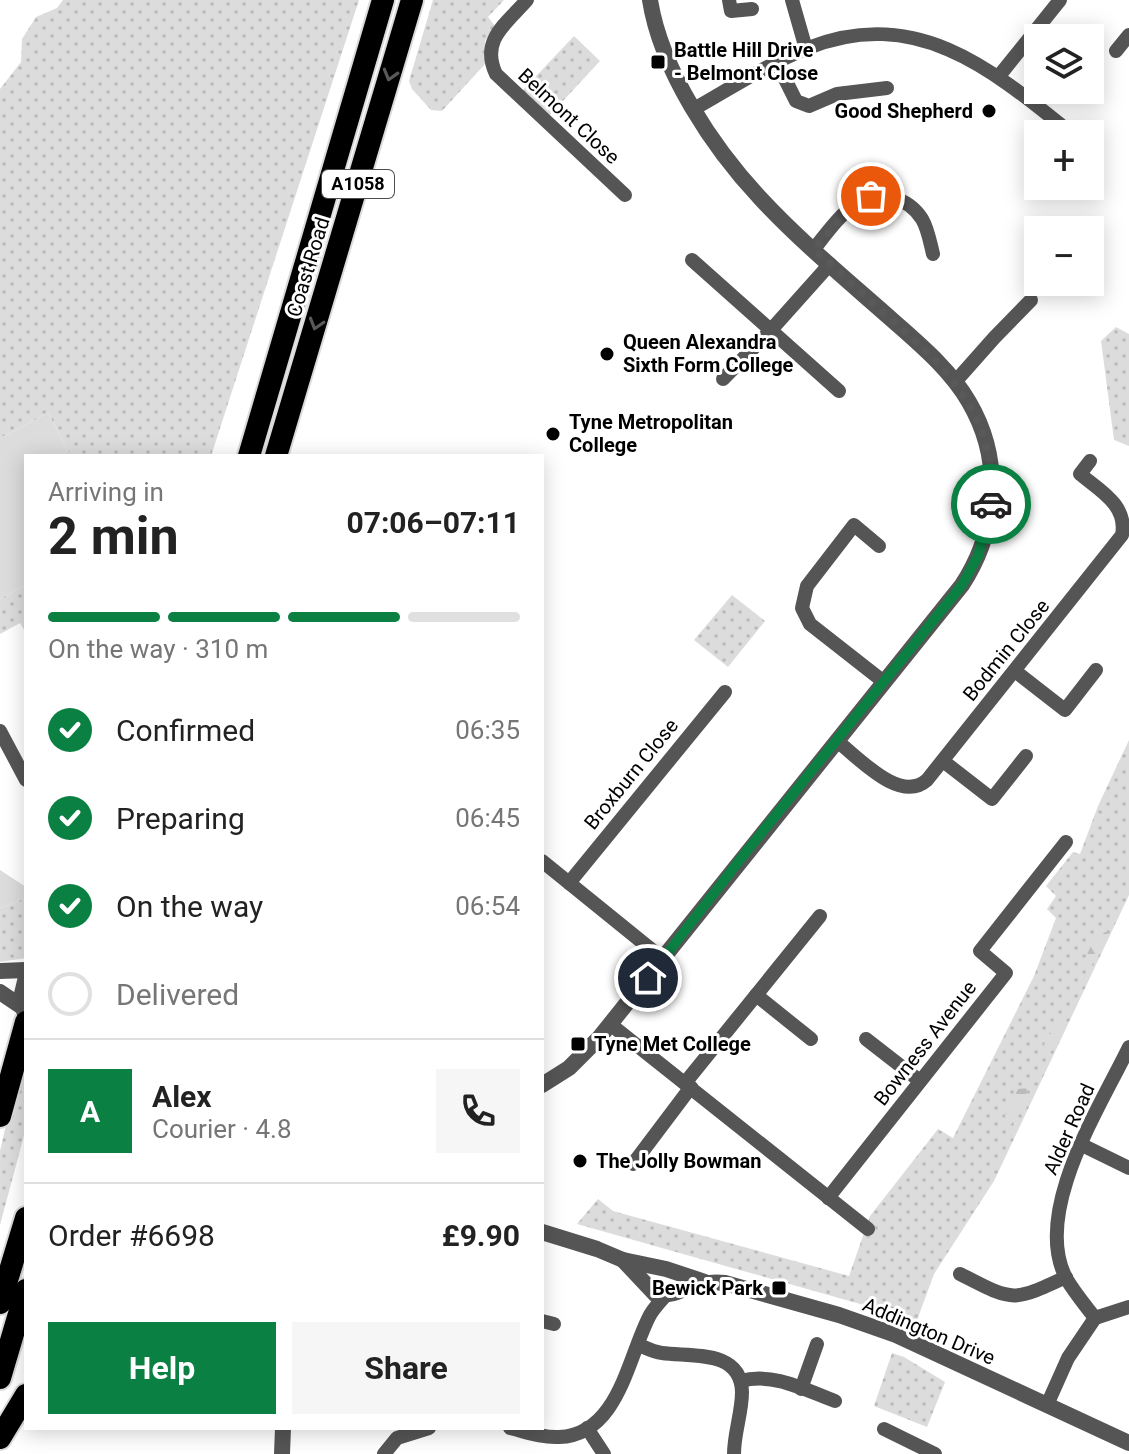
<!DOCTYPE html>
<meta charset="utf-8">
<style>
:root{--surface:#fff;--page:#f6f6f6;--text:#222;--muted:#767676;--line:#e0e0e0;--accent:#0b8043}
body{margin:0;font-family:Roboto,sans-serif;background:var(--page);color:var(--text);height:100vh;display:flex;flex-direction:column;font-size:30px;white-space:nowrap}
*{box-sizing:border-box;margin:0}
p{font-size:26px;color:var(--muted)}
.icon{flex:none;width:44px;height:44px;fill:none;stroke:currentColor;stroke-width:2;stroke-linecap:round;stroke-linejoin:round}
.map{position:relative;flex:1;overflow:hidden}
.sheet{position:absolute;left:24px;top:454px;width:520px;height:976px;display:flex;flex-direction:column;background:var(--surface);border-radius:0px;box-shadow:0 4px 20px #0003}
.sheet>*{flex:none}
.tools{position:absolute;left:1024px;top:24px;display:grid;gap:16px}
.tools a{display:grid;place-items:center;width:80px;height:80px;border-radius:0px;background:var(--surface);box-shadow:0 4px 20px #0003;font-size:40px}
.pin{position:absolute;display:grid;place-items:center;width:68px;height:68px;color:#fff;margin:-34px;border:4px solid #fff;border-radius:50%;box-shadow:0 2px 8px #0007}
.courier{position:absolute;display:grid;place-items:center;width:80px;height:80px;margin:-40px;border:6px solid #0b8043;border-radius:50%;background:#fff;color:#222;box-shadow:0 2px 10px #0007}
.overview em{font-style:normal;font-weight:700}
.overview div{display:flex;flex-direction:column-reverse}
.overview{display:flex;align-items:center;justify-content:space-between;height:136px;padding:0 24px}
h1{font-size:52px;font-weight:700;line-height:60px}
.bar{display:grid;grid-template-columns:repeat(4,1fr);gap:12px 8px;align-content:center;height:96px;padding:0 24px}
.bar i{height:10px;border-radius:6px;background:var(--line)}
.bar .on{background:var(--accent)}
.bar p{grid-column:span 4}
.line{display:flex;align-items:center;gap:20px;padding:0 24px;border-top:2px solid var(--line)}
.line div{flex:1}
.round{display:grid;place-items:center;flex:none;width:84px;height:84px;border-radius:0px;background:var(--page)}
ol{padding:0 24px;list-style:none}
li{display:flex;align-items:center;gap:24px;height:88px}
li p{margin-inline-start:auto}
li .icon{padding:8px;border-radius:50%;background:var(--accent);color:#fff;stroke-width:4}
li:last-child{color:var(--muted)}
li i{width:44px;height:44px;border:4px solid var(--line);border-radius:50%}
.action{display:flex;gap:16px;margin-top:auto;padding:16px 24px}
.action a{flex:1;height:92px;border-radius:0px;background:var(--accent);color:#fff;font-size:32px;font-weight:700;line-height:92px;text-align:center}
.action a+a{background:var(--page);color:var(--text)}
.map>svg:first-child{display:block}
</style>
<div class="map">
<svg width="1129" height="1454" viewBox="0 0 1129 1454">
<defs>
<pattern id="grass-dots" width="8" height="8" patternUnits="userSpaceOnUse" patternTransform="scale(2)"><rect width="8" height="8" fill="#dcdcdc"/><path d="M2 2h.1M6 6h.1" fill="none" stroke="#bbb" stroke-width="1.8" stroke-linecap="round"/></pattern>
<pattern id="forest-firs" width="22" height="20" patternUnits="userSpaceOnUse" patternTransform="scale(2)"><rect width="22" height="20" fill="#dcdcdc"/><path d="M5 1l3.5 6h-7zM16 11l3.5 6h-7z" fill="#bbb"/></pattern>
</defs>
<rect width="100%" height="100%" fill="#fff"/>
<g fill="url(#grass-dots)">
<polygon points="63,0 359,0 211,456 71,456 48,413 0,438 0,89 21,62 22,39 36,17 57,8"/>
<polygon points="433,0 504,0 488,17 495,26 485,41 485,64 442,111 431,110 412,89 409,81"/>
<polygon points="574,36 600,61 549,116 522,91"/>
<polygon points="1116,327 1129,334 1129,446 1114,440 1101,341"/>
<polygon points="26,585 26,633 20,623 0,634 0,599"/>
<polygon points="732,595 765,621 728,667 694,640"/>
<polygon points="1129,740 1129,895 994,1181 934,1274 916,1323 892,1313 577,1224 598,1199 613,1211 849,1276 870,1216 938,1129 953,1138 1034,976 1056,918 1047,909 1056,896 1046,886 1073,852 1080,854 1098,806"/>
<polygon points="26,898 26,958 0,962 0,908"/>
<polygon points="23,1051 26,1052 26,1128 0,1225 0,1151"/>
<polygon points="892,1353 904,1357 945,1382 927,1427 874,1406"/>
</g>
<g fill="url(#forest-firs)">
<polygon points="1108,932 1090,969 1084,961 1097,933"/>
<polygon points="1068,1016 1050,1053 1044,1045 1057,1017"/>
<polygon points="1029,1088 1011,1125 1005,1116 1018,1089"/>
</g>
<g fill="#dcdcdc">
<polygon points="48,413 71,456 26,456 26,585 0,599 0,438"/>
<polygon points="0,870 26,887 26,898 0,908"/>
</g>
<g fill="none" stroke-linecap="round" stroke-linejoin="round">
<defs>
<g id="trunk">
<polyline points="249,456 383,0"/>
<polyline points="276,456 412,0"/>
<polyline points="0,1116 26,1022"/>
<polyline points="0,1303 26,1218"/>
<polyline points="0,1378 26,1290"/>
<polyline points="0,1438 26,1395"/>
</g>
</defs>
<use href="#trunk" stroke="#dbdbdb" stroke-width="26"/>
<g stroke="#555" stroke-width="14">
<path d="M527,0c-21,24 -47,40 -31,74l129,121"/>
<polyline points="729,0 731,11 752,9"/>
<polyline points="792,0 806,49"/>
<polyline points="1116,51 1129,35"/>
<polyline points="777,63 796,101 809,106 837,94 887,88"/>
<polyline points="999,76 1060,0"/>
<path d="M694,109c37,-21 74,-45 114,-61 108,-43 184,21 264,86"/>
<path d="M814,249c12,-15 27,-36 43,-46 21,-14 51,-6 65,16 6,10 8,23 11,35"/>
<polyline points="692,260 839,391"/>
<polyline points="723,379 771,330 830,264"/>
<polyline points="955,382 994,338 1031,300"/>
<polyline points="879,546 854,525 807,586 802,608 810,624 884,682"/>
<polyline points="1015,671 1065,710 1096,670"/>
<polyline points="0,731 26,780"/>
<path d="M837,741c22,17 63,63 90,39l195,-245c6,-30 -23,-45 -42,-61l10,-13"/>
<polyline points="943,761 992,799 1026,756"/>
<polyline points="542,861 663,959"/>
<polyline points="569,883 725,692"/>
<polyline points="756,995 811,1039"/>
<polyline points="610,1024 868,1229"/>
<polyline points="866,1039 920,1081"/>
<polyline points="685,1083 820,916"/>
<polyline points="1082,1145 1129,1168"/>
<polyline points="633,1164 691,1087"/>
<polyline points="828,1198 1006,973 980,951 1066,842"/>
<path d="M960,1274c53,27 51,29 106,3"/>
<path d="M1095,1318c-10,-13 -21,-26 -29,-40 -34,-66 34,-171 63,-231"/>
<polyline points="542,1321 554,1324"/>
<path d="M639,1345c7,3 15,7 23,8 29,4 79,-4 80,39 0,21 -8,41 -8,62"/>
<path d="M741,1381c32,-9 64,9 94,20"/>
<polyline points="801,1389 817,1344"/>
<polyline points="1047,1405 1068,1358 1095,1318 1129,1307"/>
<path d="M510,1428c16,4 32,10 49,9 60,-2 69,-81 91,-122 4,-7 10,-13 15,-19"/>
<polyline points="587,1428 604,1454"/>
<polyline points="884,1429 935,1454"/>
<polyline points="384,1454 397,1438 429,1428"/>
</g>
<g stroke="#555" stroke-width="16">
<polyline points="0,971 26,970"/>
<polyline points="26,977 21,998 26,1018"/>
<polyline points="0,992 22,1007"/>
<path d="M542,1085l27,-17 30,-30 363,-453c36,-55 41,-125 7,-183 -19,-33 -51,-59 -79,-84 -43,-38 -90,-77 -129,-119 -48,-51 -100,-129 -111,-199"/>
<polyline points="542,1232 597,1249 623,1260 666,1269 705,1282"/>
<path d="M623,1260l33,35c22,2 39,-16 69,-12l114,32 57,20 233,108"/>
<polyline points="282,1454 283,1428"/>
</g>
<use href="#trunk" stroke="#000" stroke-width="22"/>
</g>
<defs><path id="oneway-chevron" d="M-2-3.5L2.5 0L-2 3.5" fill="none" stroke-width="1.6" stroke-linecap="round" stroke-linejoin="round" transform="scale(2)"/></defs>
<g stroke="#595959">
<use href="#oneway-chevron" transform="translate(390 75) rotate(106)"/>
<use href="#oneway-chevron" transform="translate(316 324) rotate(107)"/>
</g>
<g fill="none" stroke-linecap="round" stroke-linejoin="round">
<path stroke="#595959" stroke-width="8" stroke-dasharray="0 14.4" d="M871,196l-16,7 -41,46c24,22 48,44 72,66 63,55 110,100 105,189"/>
<polyline stroke="#0b8043" stroke-width="10" points="648,978 746,852 962,585 978,556 991,504"/>
</g>
<g fill="#000" stroke="#fff" stroke-width="3">
<rect x="650" y="54" width="16" height="16" rx="4"/>
<circle cx="989" cy="111" r="8"/>
<circle cx="607" cy="354" r="8"/>
<circle cx="553" cy="434" r="8"/>
<rect x="570" y="1036" width="16" height="16" rx="4"/>
<circle cx="580" cy="1161" r="8"/>
<rect x="771" y="1280" width="16" height="16" rx="4"/>
</g>
<g text-anchor="middle" stroke-width="6" stroke-linejoin="round" paint-order="stroke">
<rect fill="#fff" stroke="#4c4c4c" stroke-width="2" x="322" y="170" width="72" height="28" rx="6"/>
<g font-size="18" font-weight="bold" fill="#000">
<text x="358" y="190">A1058</text>
</g>
<g font-size="20" font-weight="bold" fill="#000" stroke="#fff" text-anchor="start">
<text x="674" y="57">Battle Hill Drive<tspan x="674" dy="23">- Belmont Close</tspan></text>
<text x="973" y="118" text-anchor="end">Good Shepherd</text>
<text x="623" y="349">Queen Alexandra<tspan x="623" dy="23">Sixth Form College</tspan></text>
<text x="569" y="429">Tyne Metropolitan<tspan x="569" dy="23">College</tspan></text>
<text x="594" y="1051">Tyne Met College</text>
<text x="596" y="1168">The Jolly Bowman</text>
<text x="763" y="1295" text-anchor="end">Bewick Park</text>
</g>
<g font-size="20" fill="#000" stroke="#fff">
<text transform="translate(569 116) rotate(43)" y="7">Belmont Close</text>
<text transform="translate(308 267) rotate(-73)" y="7">Coast Road</text>
<text transform="translate(1006 650) rotate(-51)" y="7">Bodmin Close</text>
<text transform="translate(631 774) rotate(-51)" y="7">Broxburn Close</text>
<text transform="translate(925 1043) rotate(-52)" y="7">Bowness Avenue</text>
<text transform="translate(1069 1129) rotate(-66)" y="7">Alder Road</text>
<text transform="translate(929 1331) rotate(23)" y="7">Addington Drive</text>
</g>
</g>
</svg>
<div class="tools">
<a><svg class="icon" aria-label="layers" viewBox="0 0 24 24"><path d="M12 4l9 5-9 5-9-5zM3 14l9 5 9-5"/></svg></a>
<a>+</a>
<a>−</a>
</div>
<div class="pin" style="left:871px;top:196px;background:#ea580c"><svg class="icon" aria-label="bag" viewBox="0 0 24 24"><path d="M5 8h14l-1 12H6zM9 8a3 3 0 0 1 6 0"/></svg></div>
<div class="pin" style="left:648px;top:978px;background:#1f2937"><svg class="icon" aria-label="home" viewBox="0 0 24 24"><path d="M3 11l9-7 9 7M6 9v11h12V9"/></svg></div>
<div class="courier" style="left:991px;top:504px"><svg class="icon" aria-label="car" viewBox="0 0 24 24"><path d="M5 17H2v-5l4-1 3-4h7l3 4 3 1v5h-3M9 17h6M6 11h13"/><circle cx="7" cy="17" r="2"/><circle cx="17" cy="17" r="2"/></svg></div>
<section class="sheet">
<div class="overview"><div><h1>2 min</h1><p>Arriving in</p></div><em>07:06–07:11</em></div>
<div class="bar"><i class="on"></i><i class="on"></i><i class="on"></i><i></i><p>On the way · 310 m</p></div>
<ol>
<li><svg class="icon" aria-label="check" viewBox="0 0 24 24"><path d="M5 12l5 5 9-10"/></svg>Confirmed<p>06:35</p></li>
<li><svg class="icon" aria-label="check" viewBox="0 0 24 24"><path d="M5 12l5 5 9-10"/></svg>Preparing<p>06:45</p></li>
<li><svg class="icon" aria-label="check" viewBox="0 0 24 24"><path d="M5 12l5 5 9-10"/></svg>On the way<p>06:54</p></li>
<li><i></i>Delivered</li>
</ol>
<div class="line" style="height:144px"><b class="round" style="background:var(--accent);color:#fff">A</b><div><b>Alex</b><p>Courier · 4.8</p></div><a class="round"><svg class="icon" aria-label="phone" viewBox="0 0 24 24"><path d="M5 4h4l2 5-3 2q2 4 5 5l2-3 5 2v4C11 20 4 13 5 4z"/></svg></a></div>
<div class="line" style="height:104px"><div>Order #6698</div><b>£9.90</b></div>
<div class="action"><a>Help</a><a>Share</a></div>
</section>
</div>
